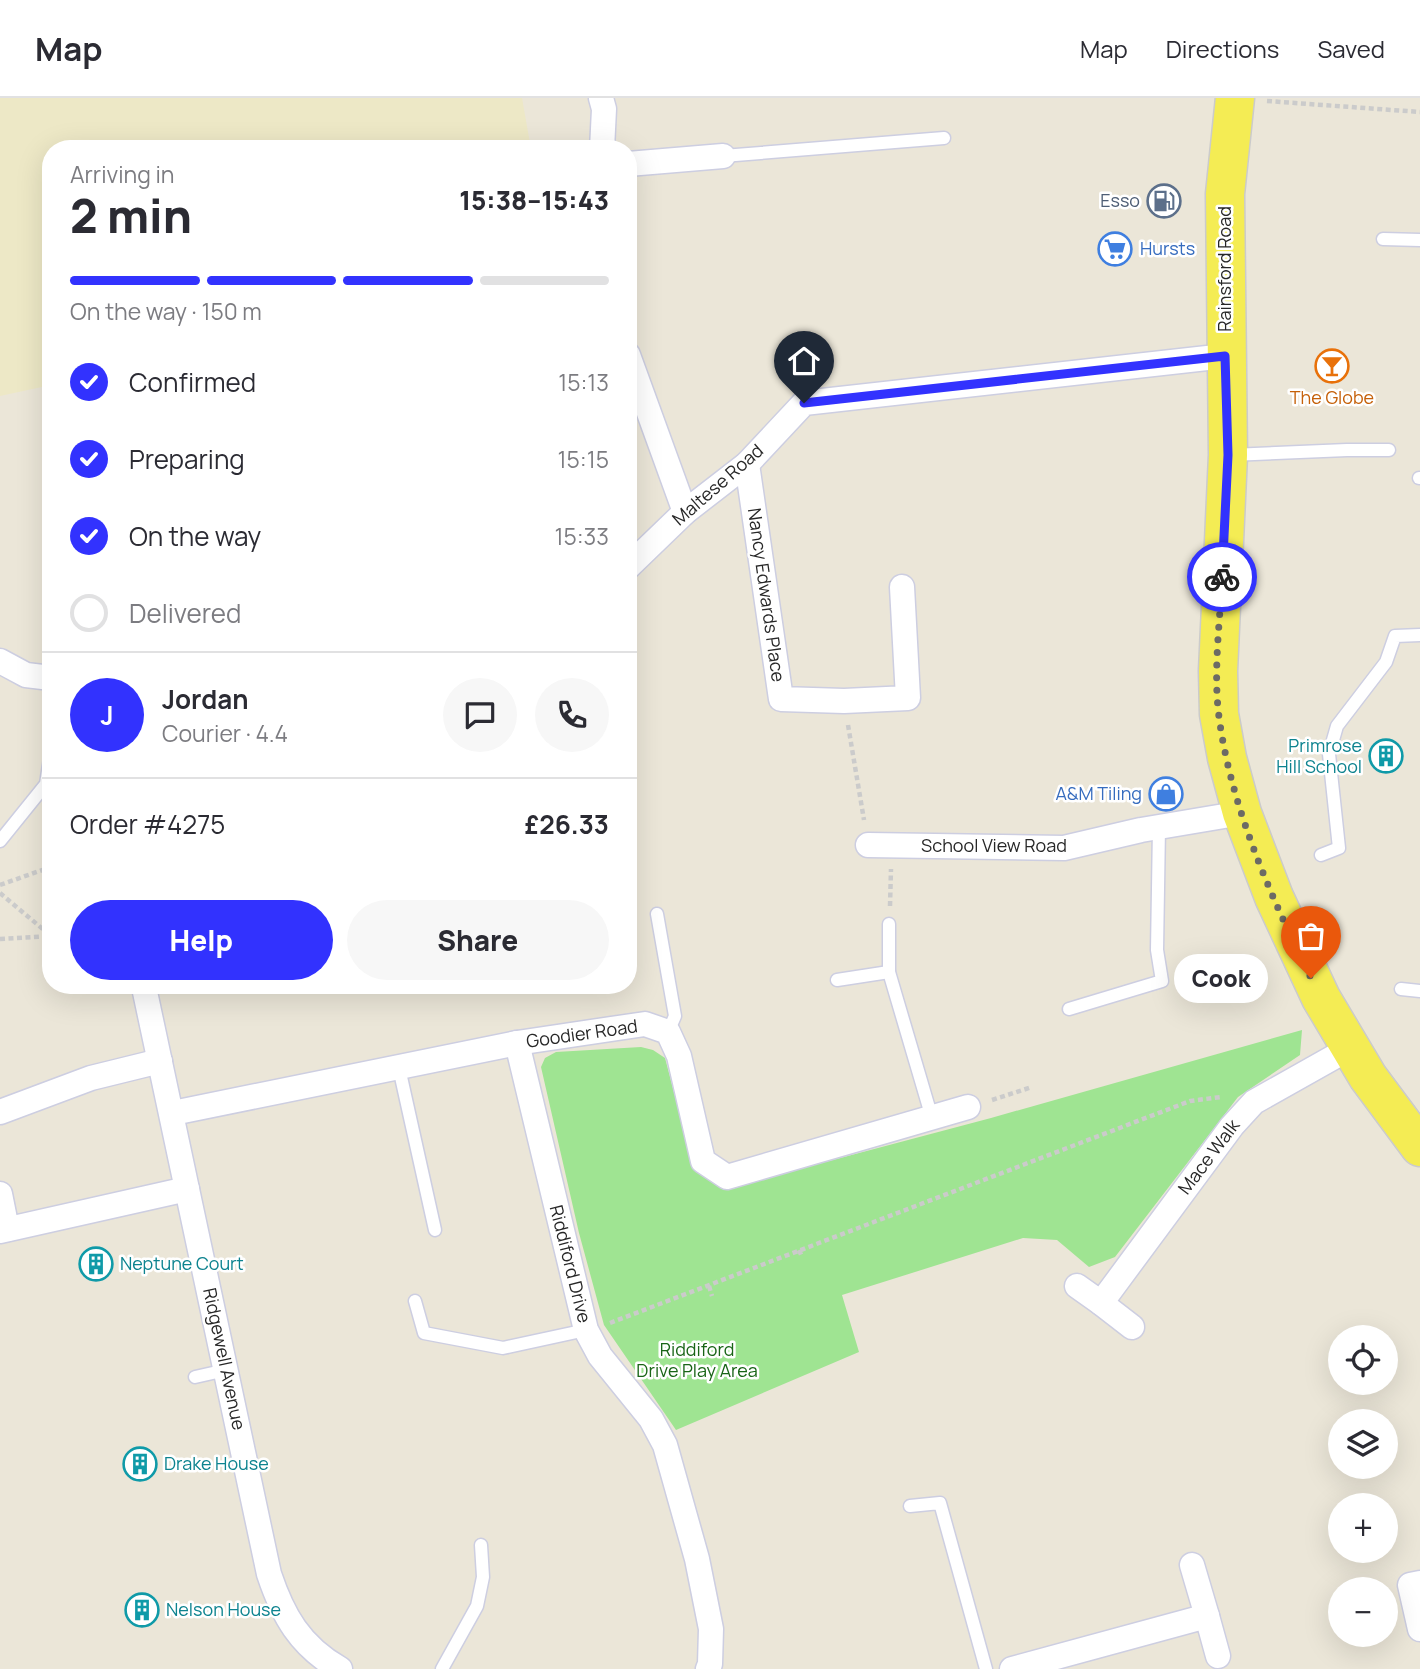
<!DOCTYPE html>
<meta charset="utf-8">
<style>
:root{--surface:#fff;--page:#f7f7f7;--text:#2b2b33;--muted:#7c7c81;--line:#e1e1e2;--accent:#3232fe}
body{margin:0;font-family:Manrope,sans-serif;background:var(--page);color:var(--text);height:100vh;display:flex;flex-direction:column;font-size:26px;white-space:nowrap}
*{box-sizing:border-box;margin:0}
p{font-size:23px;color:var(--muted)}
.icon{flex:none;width:38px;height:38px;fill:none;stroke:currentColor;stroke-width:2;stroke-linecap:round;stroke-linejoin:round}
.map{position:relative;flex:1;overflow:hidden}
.side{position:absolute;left:42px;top:42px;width:595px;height:854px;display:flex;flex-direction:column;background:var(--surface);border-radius:28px;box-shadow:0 7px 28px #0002}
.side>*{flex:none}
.controls{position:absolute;left:1328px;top:1227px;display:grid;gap:14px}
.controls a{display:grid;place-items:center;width:70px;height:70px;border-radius:50%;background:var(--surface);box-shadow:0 7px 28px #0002;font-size:35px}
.pin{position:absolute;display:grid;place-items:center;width:60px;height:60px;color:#fff;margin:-72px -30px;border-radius:50% 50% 50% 0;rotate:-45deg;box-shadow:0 0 7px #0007}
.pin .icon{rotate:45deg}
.courier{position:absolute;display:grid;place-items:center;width:70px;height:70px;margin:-35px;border:5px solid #3232fe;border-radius:50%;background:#fff;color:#222;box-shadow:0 2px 9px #0007}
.bubble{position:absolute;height:49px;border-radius:24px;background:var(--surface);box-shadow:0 7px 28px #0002;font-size:23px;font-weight:800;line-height:49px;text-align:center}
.headline em{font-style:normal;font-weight:800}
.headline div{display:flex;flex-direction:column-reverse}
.headline{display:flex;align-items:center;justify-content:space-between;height:119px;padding:0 28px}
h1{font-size:46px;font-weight:800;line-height:52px}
.bar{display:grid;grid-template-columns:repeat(4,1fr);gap:10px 7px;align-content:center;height:84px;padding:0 28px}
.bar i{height:9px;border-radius:5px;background:var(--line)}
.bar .current{background:var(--accent)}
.bar p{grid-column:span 4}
.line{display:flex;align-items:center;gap:18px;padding:0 28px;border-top:2px solid var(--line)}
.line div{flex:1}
.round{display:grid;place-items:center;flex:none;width:74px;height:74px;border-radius:37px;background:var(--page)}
ol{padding:0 28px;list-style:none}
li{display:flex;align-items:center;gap:21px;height:77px}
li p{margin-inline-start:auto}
li .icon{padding:7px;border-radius:50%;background:var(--accent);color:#fff;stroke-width:4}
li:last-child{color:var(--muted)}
li i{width:38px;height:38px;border:4px solid var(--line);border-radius:50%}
.primary-button{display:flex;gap:14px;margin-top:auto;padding:14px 28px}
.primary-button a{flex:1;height:80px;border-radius:42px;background:var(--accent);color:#fff;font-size:28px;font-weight:800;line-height:80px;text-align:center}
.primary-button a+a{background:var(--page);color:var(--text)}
header{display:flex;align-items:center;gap:42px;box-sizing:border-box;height:98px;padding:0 35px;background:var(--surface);border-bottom:2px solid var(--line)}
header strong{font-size:33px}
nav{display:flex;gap:38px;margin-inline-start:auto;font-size:24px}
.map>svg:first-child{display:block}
</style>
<header>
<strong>Map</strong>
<nav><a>Map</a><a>Directions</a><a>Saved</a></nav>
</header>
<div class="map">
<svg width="1420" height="1571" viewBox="0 0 1420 1571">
<rect width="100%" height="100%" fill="#ebe6d8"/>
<polygon fill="#ede8c6" points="0,0 522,0 531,51 51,51 51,287 0,298"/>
<polygon fill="#9fe492" points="1302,932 1300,957 1238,999 1115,1159 1089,1169 1057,1142 1023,1140 842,1197 859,1254 676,1332 604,1227 579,1135 541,969 545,960 556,954 641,949 653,952 665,960 694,1070 727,1090 991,1020"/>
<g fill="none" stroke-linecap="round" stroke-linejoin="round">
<defs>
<g id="lane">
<polyline points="723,58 944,40"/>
<polyline points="1383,141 1420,142"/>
<polyline points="1231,357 1347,352 1389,352"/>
<polyline points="1419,380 1420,380"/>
<polyline points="0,743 46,686 51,654"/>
<polyline points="1321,757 1339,750 1329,656 1337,628 1386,564 1395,538 1420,537"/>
<polyline points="657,816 675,918 668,934"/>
<polyline points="889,826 889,874 932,1020"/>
<polyline points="837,882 889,874"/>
<polyline points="1401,891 1420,893"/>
<polyline points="1069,911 1162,883 1157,852 1159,729"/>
<polyline points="399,970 435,1132"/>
<polyline points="415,1203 424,1235 503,1250 586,1232"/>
<polyline points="195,1279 226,1272"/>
<polyline points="910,1408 940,1405 986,1571"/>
<polyline points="442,1571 477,1508 483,1479 481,1447"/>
</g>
<g id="street">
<polyline points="601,0 604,11 602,51"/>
<polyline points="628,66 723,58"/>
<polyline points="628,257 685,414"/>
<polyline points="747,366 781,601 844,603 908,600 902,489"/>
<polyline points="628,469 685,414 747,366 804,305 1225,258"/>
<polyline points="0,563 26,577 51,580"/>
<polyline points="868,747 1064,750 1141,732 1242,715"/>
<path d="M145,894c42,194 84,388 124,582 14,42 31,72 71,95"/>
<polyline points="517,945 586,1232 600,1258 651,1321 665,1347 697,1461 711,1531 710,1566 708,1571"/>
<polyline points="0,1014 91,980 160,963"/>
<polyline points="173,1015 517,945 645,926 668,934 679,958 703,1063 727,1079 968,1009"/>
<polyline points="0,1096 7,1131"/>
<polyline points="0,1133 187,1091"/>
<polyline points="1077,1188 1101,1205 1232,1028 1254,1004 1350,950"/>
<polyline points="1101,1205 1132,1229"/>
<polyline points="1192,1467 1207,1518"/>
<polyline points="1420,1485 1410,1487 1420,1531"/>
<polyline points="1012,1571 1207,1518 1218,1558"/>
</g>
<polyline id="primary" points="1235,0 1225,96 1228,357 1218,573 1219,616 1227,660 1242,715 1274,799 1321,900 1368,979 1420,1049"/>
</defs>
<use href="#lane" stroke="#cdcee1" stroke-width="15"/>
<use href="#street" stroke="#cdcee1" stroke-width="27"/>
<use href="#primary" stroke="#cbcbcb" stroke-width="41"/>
<g stroke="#cbcbcb" stroke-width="4.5" stroke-dasharray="5 3.5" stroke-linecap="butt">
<polyline points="1267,3 1420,14"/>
<polyline points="848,627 864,722"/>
<polyline points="0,787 45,771 51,754"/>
<polyline points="0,795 51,838"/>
<polyline points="890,808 891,771"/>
<polyline points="0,841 50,838"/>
<polyline points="992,1002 1032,989"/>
<polyline points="799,1152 802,1159"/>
<polyline points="709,1188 712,1198"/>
<polyline points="610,1225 1190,1003 1221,999"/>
</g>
<use href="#lane" stroke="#fff" stroke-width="12"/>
<use href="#street" stroke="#fff" stroke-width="24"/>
<use href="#primary" stroke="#f4ec54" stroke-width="38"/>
</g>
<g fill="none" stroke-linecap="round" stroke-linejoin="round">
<path stroke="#6c6a65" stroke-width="7" stroke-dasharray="0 12.6" d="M1222,479c-2,46 -9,94 -3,140 12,90 52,180 92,261"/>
<polyline stroke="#3232fe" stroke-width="9" points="804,305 1225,258 1228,357 1222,479"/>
</g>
<defs>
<symbol id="fuel-ring" viewBox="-11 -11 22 22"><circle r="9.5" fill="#fff" stroke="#5c6f8a" stroke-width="1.5"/><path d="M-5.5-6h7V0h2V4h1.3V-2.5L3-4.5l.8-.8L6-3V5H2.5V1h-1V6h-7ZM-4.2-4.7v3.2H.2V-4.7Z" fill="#5c6f8a"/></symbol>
<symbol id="supermarket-ring" viewBox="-11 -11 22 22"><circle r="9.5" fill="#fff" stroke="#3f7fe0" stroke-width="1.5"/><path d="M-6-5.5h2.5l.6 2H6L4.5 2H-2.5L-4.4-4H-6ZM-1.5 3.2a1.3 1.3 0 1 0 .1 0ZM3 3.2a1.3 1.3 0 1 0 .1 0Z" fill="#3f7fe0"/></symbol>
<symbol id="bar-ring" viewBox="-11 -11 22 22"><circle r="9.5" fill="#fff" stroke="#e8710a" stroke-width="1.5"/><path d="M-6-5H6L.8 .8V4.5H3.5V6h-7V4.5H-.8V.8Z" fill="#e8710a"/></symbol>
<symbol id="building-ring" viewBox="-11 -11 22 22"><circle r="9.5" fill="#fff" stroke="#0f9aa8" stroke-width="1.5"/><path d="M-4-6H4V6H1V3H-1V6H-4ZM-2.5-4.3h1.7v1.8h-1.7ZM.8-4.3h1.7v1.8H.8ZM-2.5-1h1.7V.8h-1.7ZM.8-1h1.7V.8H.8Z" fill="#0f9aa8"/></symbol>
<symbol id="shop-ring" viewBox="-11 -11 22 22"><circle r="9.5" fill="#fff" stroke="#3f7fe0" stroke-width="1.5"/><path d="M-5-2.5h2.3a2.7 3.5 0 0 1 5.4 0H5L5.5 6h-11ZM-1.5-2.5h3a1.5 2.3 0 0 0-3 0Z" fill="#3f7fe0"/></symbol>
</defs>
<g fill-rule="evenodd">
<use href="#fuel-ring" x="1145" y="84" width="38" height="38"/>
<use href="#supermarket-ring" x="1096" y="132" width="38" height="38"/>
<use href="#bar-ring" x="1313" y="249" width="38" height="38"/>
<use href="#building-ring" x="1367" y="639" width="38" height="38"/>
<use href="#shop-ring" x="1147" y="677" width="38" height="38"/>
<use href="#building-ring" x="77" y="1147" width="38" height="38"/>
<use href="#building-ring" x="121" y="1347" width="38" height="38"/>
<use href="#building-ring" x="123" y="1493" width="38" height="38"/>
</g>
<g text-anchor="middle" stroke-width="5" stroke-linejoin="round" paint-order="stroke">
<g font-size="18" fill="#4e5e75" stroke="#fff" text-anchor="end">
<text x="1140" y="109">Esso</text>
</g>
<g font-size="18" fill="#366cbe" stroke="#fff" text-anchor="start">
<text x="1140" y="157">Hursts</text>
<text x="1142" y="702" text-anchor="end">A&amp;M Tiling</text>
</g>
<g font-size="18" fill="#272727" stroke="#fff">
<text transform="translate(1225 171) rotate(-90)" y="6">Rainsford Road</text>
<text transform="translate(718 387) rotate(-41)" y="6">Maltese Road</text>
<text transform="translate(766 497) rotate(82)" y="6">Nancy Edwards Place</text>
<text x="994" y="754">School View Road</text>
<text transform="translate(582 936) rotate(-8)" y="6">Goodier Road</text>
<text transform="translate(1209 1059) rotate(-53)" y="6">Mace Walk</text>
<text transform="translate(570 1166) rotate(76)" y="6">Riddiford Drive</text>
<text transform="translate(224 1261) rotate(78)" y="6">Ridgewell Avenue</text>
</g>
<g font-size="18" fill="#c56008" stroke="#fff">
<text x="1332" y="306">The Globe</text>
</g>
<g font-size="18" fill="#0d838f" stroke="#fff" text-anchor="start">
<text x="1362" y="654" text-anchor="end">Primrose<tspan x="1362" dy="21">Hill School</tspan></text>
<text x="120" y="1172">Neptune Court</text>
<text x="164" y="1372">Drake House</text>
<text x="166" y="1518">Nelson House</text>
</g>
<g font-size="18" fill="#196517" stroke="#fff">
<text x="697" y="1258">Riddiford<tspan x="697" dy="21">Drive Play Area</tspan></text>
</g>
</g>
</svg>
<div class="controls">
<a><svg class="icon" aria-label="locate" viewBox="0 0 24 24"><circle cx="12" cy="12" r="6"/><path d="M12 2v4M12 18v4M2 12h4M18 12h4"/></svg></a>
<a><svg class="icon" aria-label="layers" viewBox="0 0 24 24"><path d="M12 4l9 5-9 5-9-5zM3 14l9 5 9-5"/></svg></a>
<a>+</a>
<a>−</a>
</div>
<div class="pin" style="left:1311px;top:880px;background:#ea580c"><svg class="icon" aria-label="bag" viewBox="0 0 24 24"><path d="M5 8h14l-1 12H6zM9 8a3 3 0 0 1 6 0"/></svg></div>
<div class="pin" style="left:804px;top:305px;background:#1f2937"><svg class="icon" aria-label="home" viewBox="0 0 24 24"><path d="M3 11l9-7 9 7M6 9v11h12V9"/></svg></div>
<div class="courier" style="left:1222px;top:479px"><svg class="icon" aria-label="bike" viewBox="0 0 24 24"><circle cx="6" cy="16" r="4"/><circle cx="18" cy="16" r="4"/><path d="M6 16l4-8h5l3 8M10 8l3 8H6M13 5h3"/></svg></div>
<div class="bubble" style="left:1174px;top:856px;width:94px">Cook</div>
<section class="side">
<div class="headline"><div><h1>2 min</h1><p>Arriving in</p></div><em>15:38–15:43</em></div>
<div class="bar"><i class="current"></i><i class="current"></i><i class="current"></i><i></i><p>On the way · 150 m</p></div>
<ol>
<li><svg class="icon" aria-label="check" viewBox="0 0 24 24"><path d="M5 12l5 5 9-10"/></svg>Confirmed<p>15:13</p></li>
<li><svg class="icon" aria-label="check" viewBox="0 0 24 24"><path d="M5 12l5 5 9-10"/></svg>Preparing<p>15:15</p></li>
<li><svg class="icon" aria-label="check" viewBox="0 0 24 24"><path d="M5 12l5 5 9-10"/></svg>On the way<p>15:33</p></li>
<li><i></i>Delivered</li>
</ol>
<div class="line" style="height:126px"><b class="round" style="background:var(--accent);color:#fff">J</b><div><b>Jordan</b><p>Courier · 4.4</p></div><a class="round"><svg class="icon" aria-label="chat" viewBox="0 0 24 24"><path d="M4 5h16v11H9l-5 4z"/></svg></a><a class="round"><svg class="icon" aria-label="phone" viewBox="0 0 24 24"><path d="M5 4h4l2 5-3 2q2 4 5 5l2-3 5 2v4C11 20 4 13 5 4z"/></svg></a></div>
<div class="line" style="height:91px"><div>Order #4275</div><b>£26.33</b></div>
<div class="primary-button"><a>Help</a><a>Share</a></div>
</section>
</div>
